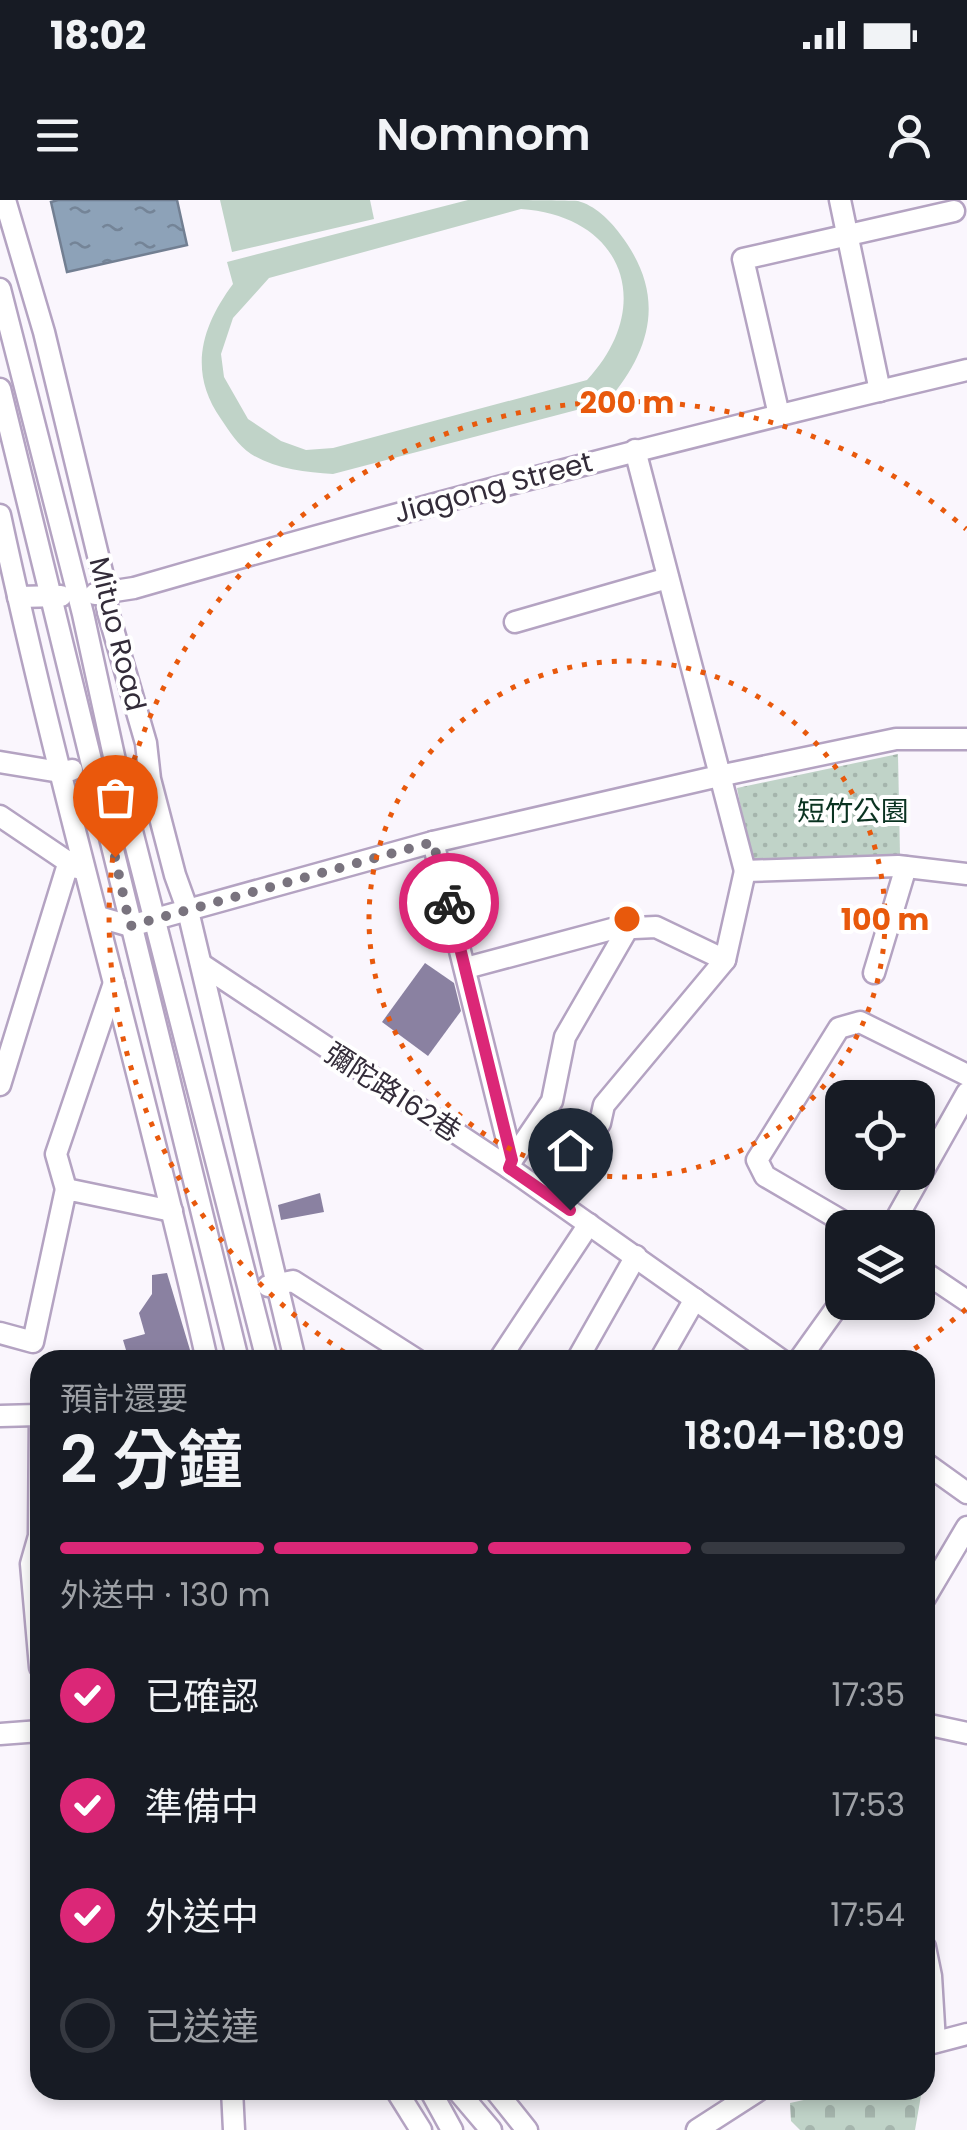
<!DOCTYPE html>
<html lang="zh-TW">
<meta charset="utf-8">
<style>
:root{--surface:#171b24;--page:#20242c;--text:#f1f3f6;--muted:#9ea1a6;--line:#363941;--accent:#db2777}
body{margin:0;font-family:Poppins,"Noto Sans TC",sans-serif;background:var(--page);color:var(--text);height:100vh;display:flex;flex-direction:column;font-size:38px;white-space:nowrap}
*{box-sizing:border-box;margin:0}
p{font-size:32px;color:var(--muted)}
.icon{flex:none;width:55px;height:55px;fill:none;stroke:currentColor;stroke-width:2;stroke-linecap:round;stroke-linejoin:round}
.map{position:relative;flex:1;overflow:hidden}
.panel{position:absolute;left:30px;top:1150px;width:905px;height:750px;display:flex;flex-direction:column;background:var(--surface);border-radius:30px;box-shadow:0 5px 15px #0003}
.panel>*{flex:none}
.controls{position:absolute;left:825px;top:880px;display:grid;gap:20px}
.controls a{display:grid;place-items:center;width:110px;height:110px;border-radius:20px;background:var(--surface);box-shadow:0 5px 15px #0003;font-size:50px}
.pin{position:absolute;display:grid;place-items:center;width:85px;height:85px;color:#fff;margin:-102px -42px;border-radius:50% 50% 50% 0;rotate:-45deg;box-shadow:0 0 10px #0007}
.pin .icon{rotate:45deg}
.courier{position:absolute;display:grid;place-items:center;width:100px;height:100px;margin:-50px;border:8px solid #db2777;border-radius:50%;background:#fff;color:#222;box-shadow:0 2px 12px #0007}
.headline em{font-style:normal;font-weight:600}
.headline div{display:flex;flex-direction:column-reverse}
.headline{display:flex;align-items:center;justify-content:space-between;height:170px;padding:0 30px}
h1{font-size:65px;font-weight:600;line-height:75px}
.bar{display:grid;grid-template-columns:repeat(4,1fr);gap:15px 10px;align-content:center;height:120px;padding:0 30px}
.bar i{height:12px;border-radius:8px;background:var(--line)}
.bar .current{background:var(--accent)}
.bar p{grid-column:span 4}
ol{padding:0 30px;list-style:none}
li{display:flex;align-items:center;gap:30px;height:110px}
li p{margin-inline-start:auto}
li .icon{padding:10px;border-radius:50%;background:var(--accent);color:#fff;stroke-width:4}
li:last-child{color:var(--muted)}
li i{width:55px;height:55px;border:5px solid var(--line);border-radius:50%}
.status{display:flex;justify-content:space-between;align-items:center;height:70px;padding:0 50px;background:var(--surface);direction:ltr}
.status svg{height:28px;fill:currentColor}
header{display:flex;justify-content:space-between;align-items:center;height:130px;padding:0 30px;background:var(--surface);font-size:45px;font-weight:600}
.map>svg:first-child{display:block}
</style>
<div class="status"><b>18:02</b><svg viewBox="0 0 49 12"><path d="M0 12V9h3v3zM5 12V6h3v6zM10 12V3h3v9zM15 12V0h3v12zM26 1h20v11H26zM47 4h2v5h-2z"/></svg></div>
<header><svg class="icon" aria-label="menu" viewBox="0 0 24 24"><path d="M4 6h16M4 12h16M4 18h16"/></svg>Nomnom<svg class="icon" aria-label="person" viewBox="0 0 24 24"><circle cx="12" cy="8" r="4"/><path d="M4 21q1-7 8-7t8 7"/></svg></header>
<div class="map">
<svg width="967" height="1930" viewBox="0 0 967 1930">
<defs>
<pattern id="cemetery-stones" width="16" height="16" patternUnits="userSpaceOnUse" patternTransform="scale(2.5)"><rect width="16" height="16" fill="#c0d3c8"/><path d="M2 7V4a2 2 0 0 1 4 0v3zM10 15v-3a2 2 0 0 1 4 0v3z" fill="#a5b5ad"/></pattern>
<pattern id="park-dots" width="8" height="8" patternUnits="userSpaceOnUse" patternTransform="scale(2.5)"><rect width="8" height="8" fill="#c0d3c8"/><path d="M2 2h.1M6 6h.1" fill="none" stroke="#a5b5ad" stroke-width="1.8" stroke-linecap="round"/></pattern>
<pattern id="water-ripples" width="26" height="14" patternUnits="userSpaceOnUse" patternTransform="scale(2.5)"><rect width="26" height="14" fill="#8da2b8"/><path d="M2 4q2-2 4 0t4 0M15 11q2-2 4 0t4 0" fill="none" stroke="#748497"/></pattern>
</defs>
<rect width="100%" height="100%" fill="#faf6fd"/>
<polygon fill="url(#cemetery-stones)" points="849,1890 922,1890 915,1930 800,1930 791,1921 790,1903"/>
<polygon fill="url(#park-dots)" points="898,554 900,655 751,660 737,588"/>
<g fill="#c0d3c8" fill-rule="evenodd">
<polygon points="220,0 370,0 374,19 232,52"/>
<path d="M468,0c27,0 87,0 110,1 16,4 32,19 42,33 46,60 33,114 -13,168l-274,72c-28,-2 -58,-5 -82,-20 -13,-9 -22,-23 -30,-35 -33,-47 -20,-92 12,-135l-6,-22zM521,9c103,7 135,97 66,171l-254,68 -27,2 -25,-9 -33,-22 -24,-42 -3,-23 12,-36 36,-40z"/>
</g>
<polygon fill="url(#water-ripples)" stroke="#727f92" stroke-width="2.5" points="58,0 177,0 187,45 67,72 51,2"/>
<g fill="#8a81a1">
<polygon points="425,763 454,783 461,811 428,856 382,822"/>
<polygon points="320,993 324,1012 281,1020 278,1005"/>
<polygon points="167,1073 193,1160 129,1160 123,1140 145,1134 139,1113 152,1094 152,1075"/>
</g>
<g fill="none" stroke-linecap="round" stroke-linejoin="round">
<defs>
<g id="minor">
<polyline points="5,0 44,132 103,376 108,412 146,543 150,579 175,675 188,711 295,1160"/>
<polyline points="840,0 880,191"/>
<polyline points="0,89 83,414 121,588 267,1160"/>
<polyline points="0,189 238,1160"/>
<polyline points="779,215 743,59 954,11"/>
<polyline points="635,250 745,671 898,666 967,674"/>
<path d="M0,315c61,284 143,562 207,845"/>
<path d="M95,394l39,-6c276,-80 553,-152 833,-218"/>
<polyline points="18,397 61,396"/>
<polyline points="515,422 668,378"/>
<polyline points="0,562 60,572 72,570"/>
<polyline points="0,616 77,668"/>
<polyline points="433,642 512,960 509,968"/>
<polyline points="99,717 130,726 433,642 719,576 896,539 967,539"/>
<polyline points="725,760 745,671"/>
<polyline points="201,764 509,968 781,1160"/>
<polyline points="466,768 612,729 656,727 725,760 604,905 600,923 550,996"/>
<polyline points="874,773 906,667"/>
<polyline points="0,885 69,661"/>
<polyline points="512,960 552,901 565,837 628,728"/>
<polyline points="66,989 56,954 114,783"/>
<polyline points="854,1028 765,976 757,960 839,828 860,822 967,875"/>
<polyline points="891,1028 967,893"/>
<polyline points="918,1068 967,1101"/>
<polyline points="268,1086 293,1081 417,1160"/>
<polyline points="0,1133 33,1142 66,989 172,1011"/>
<polyline points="499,1160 589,1024"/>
<polyline points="577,1160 636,1056"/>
<polyline points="660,1160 695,1099"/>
<polyline points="799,1160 842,1100"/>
<polyline points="0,1216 38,1215"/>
<polyline points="40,1216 39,1336 31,1364 40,1467"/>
<polyline points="925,1263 967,1293"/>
<polyline points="925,1398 967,1327"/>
<polyline points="925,1524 967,1533"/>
<polyline points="0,1534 40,1531"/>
<polyline points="925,1747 931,1776 935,1842"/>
<polyline points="925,1845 967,1834"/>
<polyline points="232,1890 234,1930"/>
<polyline points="396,1890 421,1930"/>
<polyline points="430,1890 452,1930"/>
<polyline points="457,1890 491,1930"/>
<polyline points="495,1890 527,1930"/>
<polyline points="697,1930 759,1890"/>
</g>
</defs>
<use href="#minor" stroke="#b4a3c2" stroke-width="25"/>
<use href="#minor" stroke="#fff" stroke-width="20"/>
</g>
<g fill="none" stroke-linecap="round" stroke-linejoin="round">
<polyline stroke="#79737e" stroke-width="10" stroke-dasharray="0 18" points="115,657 130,726 433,642 449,703"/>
<polyline stroke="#db2777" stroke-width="12" points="449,703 512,960 509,968 570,1010"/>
</g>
<g fill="none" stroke="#e8590c" stroke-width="5" stroke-dasharray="5 10">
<circle cx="627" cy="719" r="258"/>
<path d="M966 1109A517 517 0 0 1 897 1160M357 1160A517 517 0 1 1 966 329"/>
</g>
<g text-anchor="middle" stroke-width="8" stroke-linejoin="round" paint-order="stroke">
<g font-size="28" fill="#332c39" stroke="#fff">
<text transform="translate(493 287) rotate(-15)" y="10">Jiagong Street</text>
<text transform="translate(118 434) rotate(76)" y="10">Mituo Road</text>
<text transform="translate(393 892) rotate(33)" y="10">彌陀路162巷</text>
</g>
<g font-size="28" fill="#0a3321" stroke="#fff">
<text x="853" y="621">短竹公園</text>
</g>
</g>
<circle cx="627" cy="719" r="15" fill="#e8590c" stroke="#fff" stroke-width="5"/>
<g font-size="30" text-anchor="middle" font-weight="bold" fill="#e8590c" stroke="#fff" stroke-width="8" stroke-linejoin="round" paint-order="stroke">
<text x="627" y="213">200 m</text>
<text x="885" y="730">100 m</text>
</g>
</svg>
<div class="controls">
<a><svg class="icon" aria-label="locate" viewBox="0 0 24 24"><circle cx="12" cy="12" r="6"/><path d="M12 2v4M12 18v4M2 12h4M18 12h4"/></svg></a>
<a><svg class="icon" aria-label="layers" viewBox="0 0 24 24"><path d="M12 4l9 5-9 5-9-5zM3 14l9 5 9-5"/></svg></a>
</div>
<div class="pin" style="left:115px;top:657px;background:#ea580c"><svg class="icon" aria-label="bag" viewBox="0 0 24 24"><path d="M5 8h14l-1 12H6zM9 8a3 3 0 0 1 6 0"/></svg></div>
<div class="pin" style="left:570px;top:1010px;background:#1f2937"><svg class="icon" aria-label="home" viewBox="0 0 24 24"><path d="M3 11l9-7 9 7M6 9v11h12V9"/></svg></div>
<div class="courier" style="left:449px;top:703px"><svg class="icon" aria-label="bike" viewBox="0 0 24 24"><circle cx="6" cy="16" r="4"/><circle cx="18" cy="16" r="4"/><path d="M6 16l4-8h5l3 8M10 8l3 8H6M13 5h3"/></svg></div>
<section class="panel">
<div class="headline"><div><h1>2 分鐘</h1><p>預計還要</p></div><em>18:04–18:09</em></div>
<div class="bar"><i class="current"></i><i class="current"></i><i class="current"></i><i></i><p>外送中 · 130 m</p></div>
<ol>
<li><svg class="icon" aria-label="check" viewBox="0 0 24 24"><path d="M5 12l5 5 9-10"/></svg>已確認<p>17:35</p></li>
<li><svg class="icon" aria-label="check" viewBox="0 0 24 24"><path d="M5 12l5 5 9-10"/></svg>準備中<p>17:53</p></li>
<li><svg class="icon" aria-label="check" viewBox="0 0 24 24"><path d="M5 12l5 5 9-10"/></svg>外送中<p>17:54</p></li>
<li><i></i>已送達</li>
</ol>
</section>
</div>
